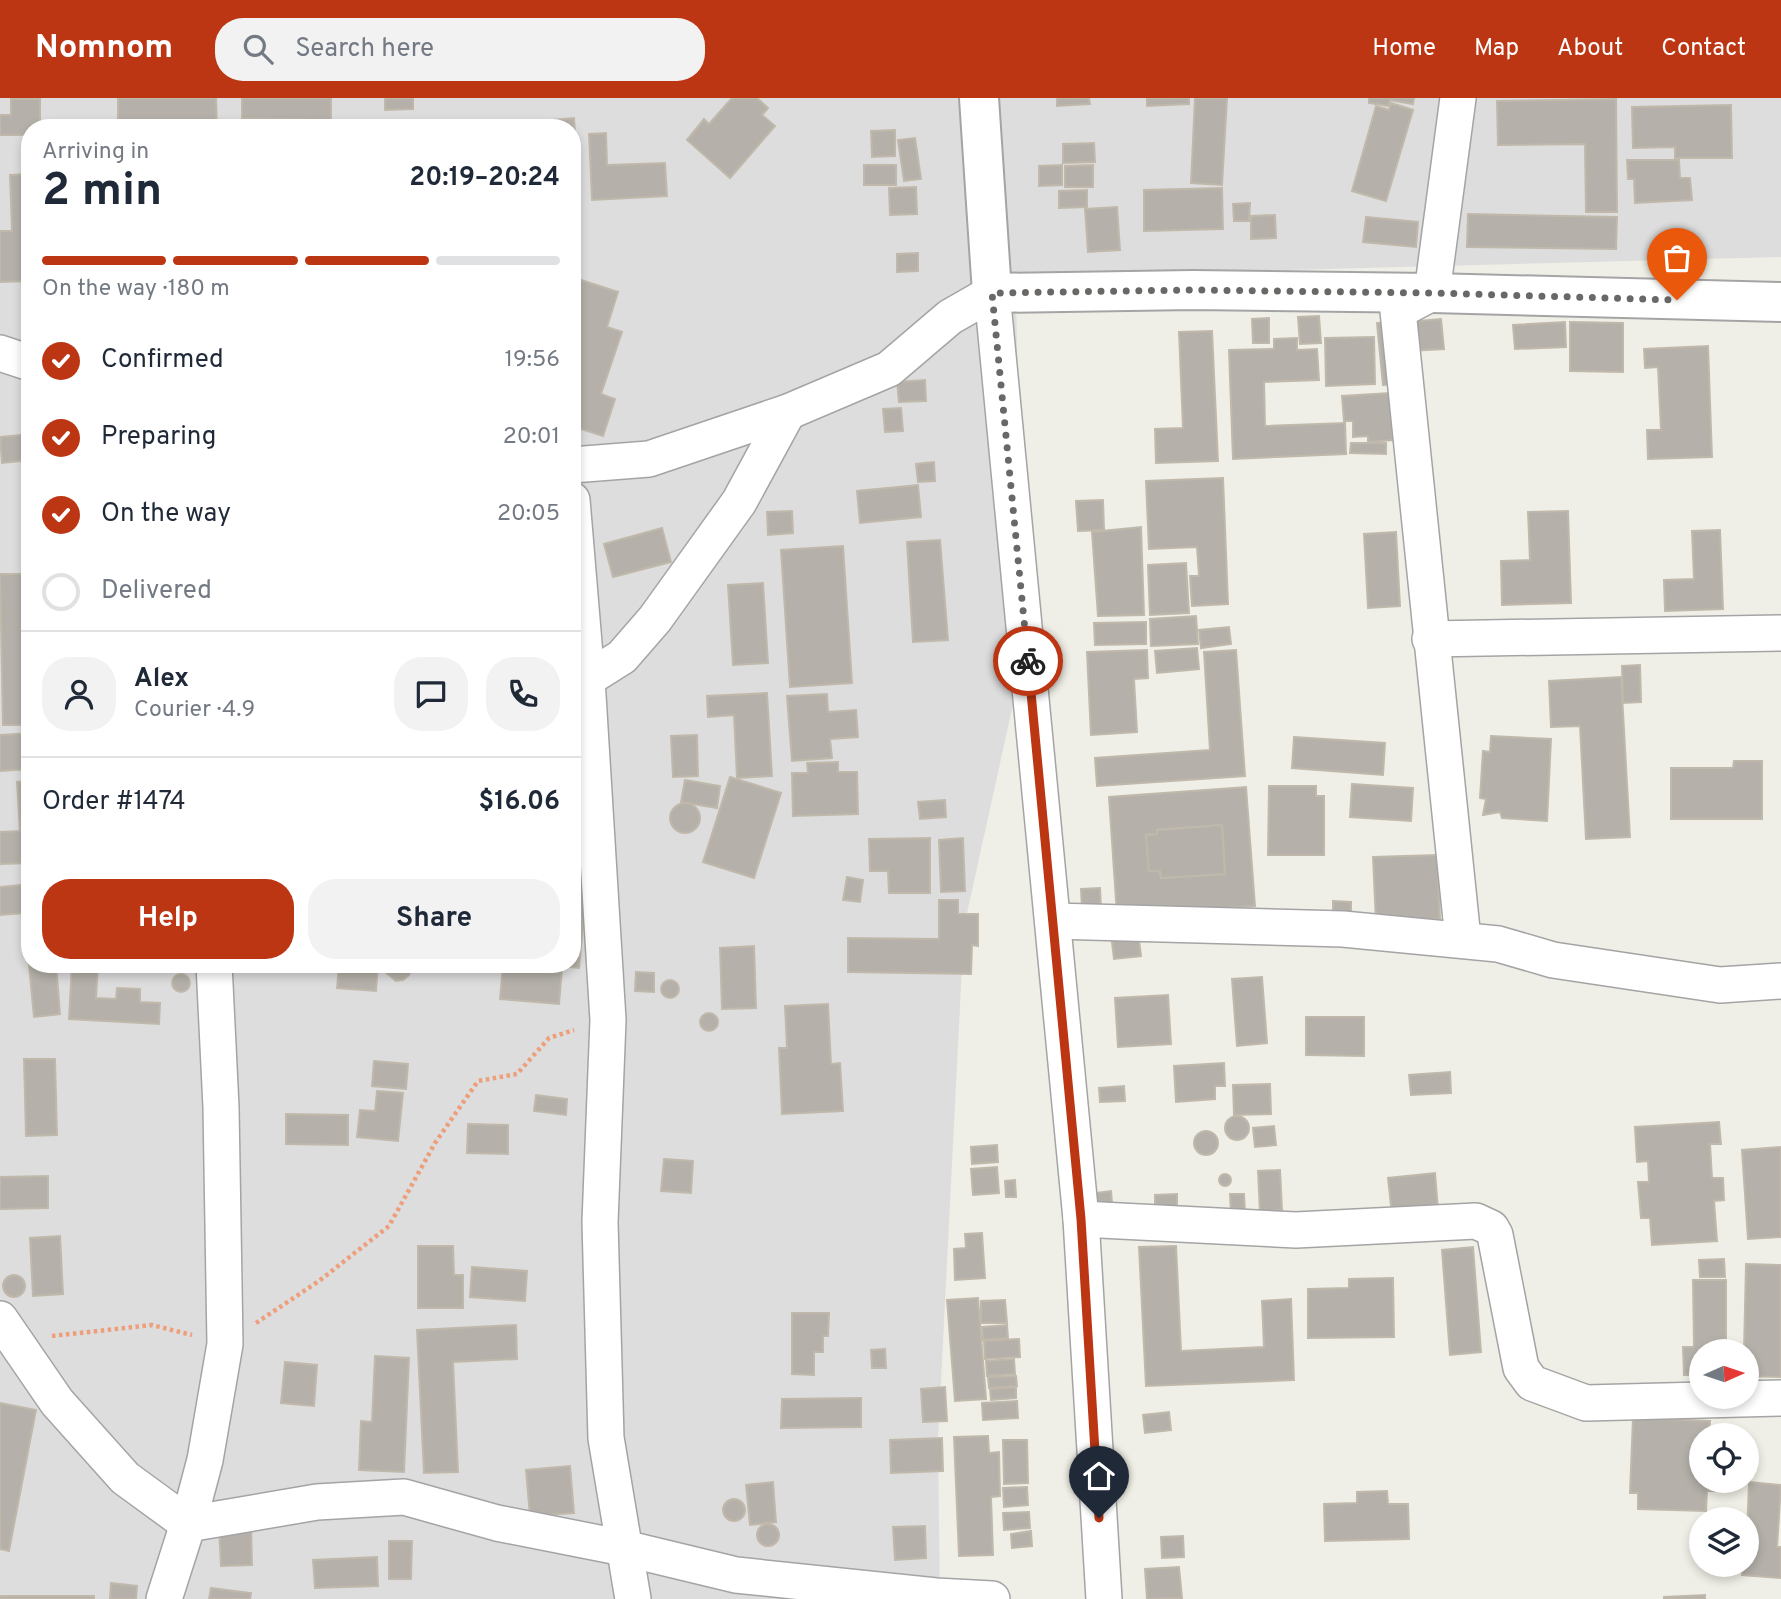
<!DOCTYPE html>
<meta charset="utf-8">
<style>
:root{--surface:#fff;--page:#f2f2f3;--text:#1f2937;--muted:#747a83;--line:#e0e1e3;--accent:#bd3613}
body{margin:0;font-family:Overpass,sans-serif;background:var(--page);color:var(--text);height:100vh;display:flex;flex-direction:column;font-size:26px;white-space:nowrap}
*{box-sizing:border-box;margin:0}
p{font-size:23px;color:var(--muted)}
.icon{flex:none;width:38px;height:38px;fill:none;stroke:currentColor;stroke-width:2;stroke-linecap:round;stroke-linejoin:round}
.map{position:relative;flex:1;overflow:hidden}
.details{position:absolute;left:21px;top:21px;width:560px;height:854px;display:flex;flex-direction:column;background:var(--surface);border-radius:28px;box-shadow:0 4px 10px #0003}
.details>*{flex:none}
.needle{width:46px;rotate:87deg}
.fabs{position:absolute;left:1689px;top:1241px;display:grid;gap:14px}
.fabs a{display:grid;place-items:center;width:70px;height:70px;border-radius:50%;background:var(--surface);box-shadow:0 4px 10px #0003;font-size:35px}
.pin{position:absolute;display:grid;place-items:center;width:60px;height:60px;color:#fff;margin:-72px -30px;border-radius:50% 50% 50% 0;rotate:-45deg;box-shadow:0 0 7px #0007}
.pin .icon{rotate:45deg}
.courier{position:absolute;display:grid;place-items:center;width:70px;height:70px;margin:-35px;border:5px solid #bd3613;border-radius:50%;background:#fff;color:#222;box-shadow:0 2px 9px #0007}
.headline em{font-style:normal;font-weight:700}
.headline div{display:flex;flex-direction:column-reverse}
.headline{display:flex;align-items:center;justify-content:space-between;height:119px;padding:0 21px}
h1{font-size:46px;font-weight:700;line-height:52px}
.bar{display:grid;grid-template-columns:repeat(4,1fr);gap:10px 7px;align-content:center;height:84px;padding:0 21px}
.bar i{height:9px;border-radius:5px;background:var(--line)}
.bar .current{background:var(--accent)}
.bar p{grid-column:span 4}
.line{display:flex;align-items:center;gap:18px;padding:0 21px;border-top:2px solid var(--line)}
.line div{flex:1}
.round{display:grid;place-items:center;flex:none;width:74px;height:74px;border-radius:28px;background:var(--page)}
ol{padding:0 21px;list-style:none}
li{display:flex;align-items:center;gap:21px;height:77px}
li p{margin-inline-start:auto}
li .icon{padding:7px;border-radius:50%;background:var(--accent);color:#fff;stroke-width:4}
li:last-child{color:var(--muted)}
li i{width:38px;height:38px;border:4px solid var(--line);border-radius:50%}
.cta{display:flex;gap:14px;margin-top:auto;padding:14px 21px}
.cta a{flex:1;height:80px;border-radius:28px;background:var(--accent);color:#fff;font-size:28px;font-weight:700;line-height:80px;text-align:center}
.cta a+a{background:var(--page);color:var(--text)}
header{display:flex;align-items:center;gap:42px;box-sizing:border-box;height:98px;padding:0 35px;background:var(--accent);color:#fff}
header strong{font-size:33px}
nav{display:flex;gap:38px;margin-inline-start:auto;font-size:24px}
.search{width:490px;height:63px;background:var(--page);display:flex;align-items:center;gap:18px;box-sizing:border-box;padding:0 24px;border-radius:28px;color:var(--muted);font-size:26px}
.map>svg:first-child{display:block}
</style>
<header>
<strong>Nomnom</strong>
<div class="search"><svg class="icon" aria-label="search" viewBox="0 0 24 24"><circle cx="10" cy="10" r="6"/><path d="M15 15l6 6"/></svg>Search here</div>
<nav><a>Home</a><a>Map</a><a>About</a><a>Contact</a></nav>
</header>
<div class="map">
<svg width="1781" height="1501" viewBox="0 0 1781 1501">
<rect width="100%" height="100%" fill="#f0efe7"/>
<path fill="#dedddd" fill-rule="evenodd" d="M0,0h1781v159l-723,19 -42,13 7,370 -59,268 -26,514 2,158h-940zM30,30h542v836h-542z"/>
<g fill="#b5b1aa" stroke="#c0b9ab" stroke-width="2" fill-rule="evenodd">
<polygon points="118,0 216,0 217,30 118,30"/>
<polygon points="242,0 331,0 331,22 242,20"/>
<polygon points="385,0 413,0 413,11 385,12"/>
<polygon points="732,0 757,0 768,10 762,17 775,28 730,80 687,42 704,21 709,26"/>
<polygon points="1057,0 1089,0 1090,6 1057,8"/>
<polygon points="1147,0 1189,0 1189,6 1147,8"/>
<polygon points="1195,0 1227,0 1222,87 1191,85"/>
<polygon points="1369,0 1414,0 1413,6 1390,2 1389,8 1369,5"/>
<polygon points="11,1 40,1 40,30 30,30 30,37 0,37 0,17 11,17"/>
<polygon points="1616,1 1617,114 1586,114 1585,46 1498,47 1497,3"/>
<polygon points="1391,5 1413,12 1386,103 1352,93 1376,8 1389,12"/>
<polygon points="1731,7 1732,60 1675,60 1675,49 1633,50 1632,9"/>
<polygon points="574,20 579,97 572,97 572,30 542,30 541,23"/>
<polygon points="895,32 895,58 872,59 871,33"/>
<polygon points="606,35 607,67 665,65 667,98 592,102 589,36"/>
<polygon points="915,40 921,81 904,83 898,42"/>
<polygon points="1094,45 1095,64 1063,65 1063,46"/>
<polygon points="1627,62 1679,62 1680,80 1690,80 1692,102 1635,105 1634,81 1628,81"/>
<rect x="864" y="67" width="32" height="20"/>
<polygon points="1062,67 1062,87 1039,88 1039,68"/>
<polygon points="1093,67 1093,89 1065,89 1065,68"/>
<polygon points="30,76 30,183 0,184 0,133 12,133 10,77"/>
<polygon points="916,89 917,116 890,117 889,90"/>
<polygon points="1222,90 1223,131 1144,133 1144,92"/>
<polygon points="1087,92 1087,109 1059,110 1059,93"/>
<polygon points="1250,105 1249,123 1234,123 1233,106"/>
<polygon points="1117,109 1120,152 1088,154 1085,111"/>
<polygon points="1468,116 1617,119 1616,151 1467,149"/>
<polygon points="1275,117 1276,140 1251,141 1251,118"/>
<polygon points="1366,119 1418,124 1416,149 1363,144"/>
<polygon points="1686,134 1688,155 1664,157 1663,135"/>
<polygon points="918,155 918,173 897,174 897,156"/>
<polygon points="581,182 618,194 607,229 622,234 601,296 615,301 603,338 572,328 572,209"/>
<polygon points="1319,218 1321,245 1300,246 1298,219"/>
<polygon points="1269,220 1269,245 1253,245 1252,221"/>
<polygon points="1441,221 1444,251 1409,253 1407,224"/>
<polygon points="1392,223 1398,285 1383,287 1377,225"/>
<polygon points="1565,224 1566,249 1515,251 1513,227"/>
<polygon points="1570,224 1623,225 1623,274 1570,273"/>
<polygon points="1212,233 1218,363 1156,365 1155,331 1183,330 1179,234"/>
<polygon points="1374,239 1375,286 1326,288 1325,240"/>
<polygon points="1297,240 1297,252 1317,251 1319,282 1264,284 1265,328 1345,325 1346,356 1233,361 1229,252 1274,251 1274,241"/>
<polygon points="1708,248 1712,359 1648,361 1647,332 1661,332 1658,269 1645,270 1644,251"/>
<polygon points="925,282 926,303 899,304 897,284"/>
<polygon points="1390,295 1393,342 1368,344 1368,338 1353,339 1353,323 1344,323 1342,298"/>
<polygon points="901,310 903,333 885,334 883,311"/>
<polygon points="30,336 30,362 2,365 0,339"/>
<polygon points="1351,345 1386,345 1386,356 1350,355"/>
<polygon points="934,364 935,383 918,384 916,366"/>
<polygon points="1223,380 1228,506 1192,508 1190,478 1199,478 1197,449 1149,451 1146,383"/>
<polygon points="918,387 921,419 860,425 857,393"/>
<polygon points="1103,402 1104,432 1078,433 1076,403"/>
<polygon points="792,413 793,435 768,437 767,414"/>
<polygon points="1568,413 1571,505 1502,507 1501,463 1530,462 1528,414"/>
<polygon points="1141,429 1144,517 1098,518 1092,434"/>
<polygon points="662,430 671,464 613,479 604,446"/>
<polygon points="1720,432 1723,511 1665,513 1664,482 1694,481 1692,433"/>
<polygon points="1396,434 1400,508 1368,510 1364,436"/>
<polygon points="940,442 948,542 913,544 907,444"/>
<polygon points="843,448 852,585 790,589 781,452"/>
<polygon points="1186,465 1189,515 1150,517 1148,467"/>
<polygon points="0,476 30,476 30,627 3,627"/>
<polygon points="763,485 768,565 733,567 728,487"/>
<polygon points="1196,518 1198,546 1151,548 1150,521"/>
<polygon points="1146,524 1146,546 1095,547 1094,525"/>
<polygon points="1229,529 1231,546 1201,550 1199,532"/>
<polygon points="1197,550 1199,571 1157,575 1155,553"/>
<polygon points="1147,552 1148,580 1134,581 1137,634 1091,637 1087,554"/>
<polygon points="1236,552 1245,678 1097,688 1095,660 1210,652 1204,554"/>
<polygon points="1640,567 1641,604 1623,605 1622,568"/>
<polygon points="1621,579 1630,739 1586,741 1580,628 1551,629 1549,583"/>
<polygon points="767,595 772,678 737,680 734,617 708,619 707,598"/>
<polygon points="827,596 828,614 856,612 858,639 830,641 832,660 792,663 787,598"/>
<polygon points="30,635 30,671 0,673 0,637"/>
<polygon points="697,637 698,678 673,679 671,638"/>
<polygon points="1491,638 1551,641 1547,723 1502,720 1500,714 1483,717 1486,701 1480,700 1483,653 1490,654"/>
<polygon points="1294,639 1385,645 1383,677 1292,670"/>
<polygon points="1734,663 1762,663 1762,721 1671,721 1671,670 1733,670"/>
<polygon points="838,664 838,674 857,674 858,716 793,718 792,675 808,675 807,665"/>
<polygon points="730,679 781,695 754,780 703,764"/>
<polygon points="685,682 720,688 717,710 681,704"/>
<polygon points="30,683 30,765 0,766 0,734 20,733 17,684"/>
<polygon points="1352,686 1413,690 1411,723 1350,719"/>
<polygon points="1269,688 1316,688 1316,698 1324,698 1324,757 1268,757"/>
<path d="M1246,689l9,119 -138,9 -8,-118zM1222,727l3,49 -64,4 -1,-7h-11l-3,-36 11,-1v-4z"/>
<polygon points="945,702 946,719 920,721 918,704"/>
<circle cx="685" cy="720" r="15"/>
<polygon points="572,724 592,726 579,870 546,867 572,866"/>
<polygon points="1222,727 1225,776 1161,780 1160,773 1149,773 1146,737 1157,736 1157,732"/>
<polygon points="930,740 930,795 889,795 888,773 870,773 869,741"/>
<polygon points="963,740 965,793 941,794 939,742"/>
<polygon points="1437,757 1440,821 1376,824 1373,759"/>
<polygon points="847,779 863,782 860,804 843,802"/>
<polygon points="30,786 30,866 56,866 60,916 34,919 24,815 0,817 0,789"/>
<polygon points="1100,790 1101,810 1082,811 1081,791"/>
<polygon points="939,802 958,802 958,816 978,816 978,848 972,847 971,876 848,874 848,840 939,841"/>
<polygon points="1333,803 1351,804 1351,819 1333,819"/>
<polygon points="1138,834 1141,858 1114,861 1111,836"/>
<polygon points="754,848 756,910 722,911 720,850"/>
<polygon points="72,866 110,866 98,867 96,900 116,901 117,890 140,891 140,904 160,905 159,926 69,921"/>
<polygon points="339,866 378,866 376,893 337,890"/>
<polygon points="384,866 411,866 412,871 409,877 403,882 396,883 385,874"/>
<polygon points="503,866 562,871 559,906 500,901"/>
<polygon points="636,874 654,875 654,894 635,893"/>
<circle cx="181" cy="885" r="9"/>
<polygon points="1262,879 1267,945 1237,948 1232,881"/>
<circle cx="670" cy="891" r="9"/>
<polygon points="1168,897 1171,946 1118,949 1115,900"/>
<polygon points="828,906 831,966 840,965 843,1013 782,1016 779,950 787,950 785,908"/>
<circle cx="709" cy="924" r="9"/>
<polygon points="1306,919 1364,919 1364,958 1306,957"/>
<polygon points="24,961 55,961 57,1037 26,1038"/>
<polygon points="374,963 408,966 406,991 372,988"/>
<polygon points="1224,965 1225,988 1215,988 1215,1001 1176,1004 1174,968"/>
<polygon points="1450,974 1451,995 1411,997 1409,977"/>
<polygon points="1270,986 1271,1016 1234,1017 1233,987"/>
<polygon points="1124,988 1125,1003 1100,1004 1099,990"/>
<polygon points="377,993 403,995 398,1043 357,1039 360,1012 375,1013"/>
<polygon points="536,997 567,1001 566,1017 534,1013"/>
<polygon points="286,1016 348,1017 348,1047 286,1046"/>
<circle cx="1237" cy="1030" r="12"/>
<polygon points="1719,1024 1721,1046 1710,1046 1712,1080 1723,1080 1724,1102 1714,1103 1717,1143 1652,1147 1650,1120 1641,1120 1638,1084 1649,1084 1648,1063 1637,1064 1635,1029"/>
<polygon points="468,1026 508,1027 508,1056 467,1055"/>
<polygon points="1274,1028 1276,1047 1255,1049 1253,1030"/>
<circle cx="1206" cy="1045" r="12"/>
<polygon points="997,1047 998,1064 972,1066 971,1049"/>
<polygon points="1781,1049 1781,1139 1748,1141 1742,1052"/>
<polygon points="664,1061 693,1063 691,1095 661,1093"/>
<polygon points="997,1069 999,1095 973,1097 971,1071"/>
<polygon points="1280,1072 1282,1112 1260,1114 1258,1073"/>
<polygon points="1435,1075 1438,1112 1392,1117 1388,1080"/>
<circle cx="1225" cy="1082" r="6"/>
<polygon points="48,1078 48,1110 0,1111 0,1079"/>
<polygon points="1015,1082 1016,1099 1006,1099 1005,1083"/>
<polygon points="1111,1093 1112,1105 1096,1106 1095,1095"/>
<polygon points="1177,1096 1177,1117 1155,1118 1155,1097"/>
<polygon points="1230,1096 1244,1096 1245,1115 1231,1116"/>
<polygon points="982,1135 985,1180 955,1182 954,1151 966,1150 965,1136"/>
<polygon points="60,1138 63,1196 33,1198 30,1140"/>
<polygon points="418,1148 453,1148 454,1177 463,1177 463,1210 418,1210"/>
<polygon points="1176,1148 1181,1253 1264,1249 1262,1203 1291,1201 1294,1282 1146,1288 1139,1149"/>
<polygon points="1473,1149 1481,1254 1450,1257 1442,1152"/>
<polygon points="1724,1161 1725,1179 1700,1179 1699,1162"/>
<polygon points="1746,1166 1781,1167 1781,1279 1746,1278 1746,1253 1744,1253"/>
<polygon points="472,1169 527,1173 525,1203 470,1199"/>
<circle cx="14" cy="1188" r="11"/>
<polygon points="1393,1180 1394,1239 1308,1240 1308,1191 1349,1190 1349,1181"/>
<polygon points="1693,1182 1726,1182 1726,1253 1701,1253 1701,1277 1684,1277 1683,1249 1694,1249"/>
<polygon points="978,1200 986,1301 955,1303 947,1202"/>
<polygon points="1005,1202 1007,1225 981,1225 981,1203"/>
<polygon points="792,1215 829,1215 828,1238 823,1238 823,1254 814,1254 814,1277 792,1276"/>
<polygon points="516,1227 517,1261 453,1264 458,1374 424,1375 417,1232"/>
<polygon points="1007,1227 1008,1240 983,1242 982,1229"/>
<polygon points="1019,1241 1020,1259 985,1261 984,1243"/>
<polygon points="885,1251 886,1270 872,1270 871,1252"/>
<polygon points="375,1258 409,1260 404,1374 359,1372 361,1323 372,1324"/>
<polygon points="1014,1261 1015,1276 987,1278 986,1263"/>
<polygon points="285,1264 317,1267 314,1308 281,1305"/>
<polygon points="1016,1278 1017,1288 989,1290 988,1279"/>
<polygon points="945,1289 947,1323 923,1324 921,1291"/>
<polygon points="1016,1289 1016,1300 991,1302 990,1291"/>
<polygon points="861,1300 861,1329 781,1330 782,1301"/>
<polygon points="1017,1303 1018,1320 983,1322 982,1305"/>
<polygon points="0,1305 36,1312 9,1453 0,1451"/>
<polygon points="1169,1314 1171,1332 1145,1335 1143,1317"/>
<polygon points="1633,1320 1710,1323 1709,1337 1701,1337 1701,1382 1715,1382 1715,1393 1707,1393 1706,1413 1638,1411 1638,1395 1630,1395"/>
<polygon points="988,1338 989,1355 999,1354 1000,1398 991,1399 993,1457 959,1458 954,1339"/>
<polygon points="942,1340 943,1373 891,1375 890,1342"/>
<polygon points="1003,1342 1027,1342 1028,1385 1004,1386"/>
<polygon points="570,1368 574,1415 530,1418 526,1372"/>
<polygon points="773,1384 776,1424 750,1427 746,1387"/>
<polygon points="1749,1384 1781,1387 1777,1449 1781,1449 1781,1480 1742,1477 1743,1466 1746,1466"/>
<polygon points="1027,1389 1028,1407 1004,1409 1003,1390"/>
<polygon points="1387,1393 1388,1406 1408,1406 1409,1441 1325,1443 1324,1406 1357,1405 1357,1394"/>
<circle cx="734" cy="1412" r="11"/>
<polygon points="1029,1414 1030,1430 1004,1432 1003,1415"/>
<circle cx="768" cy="1437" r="11"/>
<polygon points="251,1428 252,1467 221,1468 219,1429"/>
<polygon points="925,1428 926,1460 895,1462 893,1429"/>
<polygon points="1031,1433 1032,1448 1012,1450 1011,1436"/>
<polygon points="1183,1438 1184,1459 1162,1460 1161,1439"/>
<polygon points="389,1443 412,1443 411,1481 389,1481"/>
<polygon points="377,1459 378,1488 315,1490 313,1462"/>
<polygon points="1179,1469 1182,1500 1147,1501 1145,1471"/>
<polygon points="111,1485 137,1488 136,1501 110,1501"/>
<polygon points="211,1490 251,1495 250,1501 209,1501"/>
<polygon points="1705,1497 1705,1501 1664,1501 1664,1499"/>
<rect x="0" y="1498" width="94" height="3"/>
</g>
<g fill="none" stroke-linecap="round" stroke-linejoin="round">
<defs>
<g id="minor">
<polyline points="1458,0 1432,195 1398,213 1463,841"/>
<polyline points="0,255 30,265"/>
<polyline points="572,367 649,361 788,314 889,271 950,219 992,195 1081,1121 1104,1501"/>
<polyline points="572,402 587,581 608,922 600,1124 606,1340 633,1501"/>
<polyline points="1430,541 1781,535"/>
<polyline points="587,581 622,559 655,521 739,404 788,314"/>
<polyline points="1053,823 1343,831 1498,846 1553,862 1720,887 1781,883"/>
<polyline points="1081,1121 1296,1132 1476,1123 1491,1130 1495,1137 1521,1270 1532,1285 1586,1305 1781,1300"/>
<polyline points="0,1221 57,1304 125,1380 188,1426 317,1404 404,1399 497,1425 624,1450 736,1477 936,1498 992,1501"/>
<polyline points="164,1501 188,1426 205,1362 225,1246 221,1009 214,866"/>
</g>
<polyline id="tertiary" points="979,0 992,195 1193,192 1432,195 1781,204"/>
</defs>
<use href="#minor" stroke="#a4a4a4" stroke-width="38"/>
<use href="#tertiary" stroke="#a4a4a4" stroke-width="42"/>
<g stroke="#ed9e7b" stroke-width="4.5" stroke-dasharray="3.5 3.5" stroke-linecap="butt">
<polyline points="256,1225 319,1183 389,1128 435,1045 478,983 517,976 549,940 574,932"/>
<polyline points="52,1238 152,1227 192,1237"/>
</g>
<use href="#minor" stroke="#fff" stroke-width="35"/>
<use href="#tertiary" stroke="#fff" stroke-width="38"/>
</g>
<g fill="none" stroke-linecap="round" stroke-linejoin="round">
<polyline stroke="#696866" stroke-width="7" stroke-dasharray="0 12.6" points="1028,563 992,195 1192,192 1432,195 1677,202"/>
<polyline stroke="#bd3613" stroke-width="9" points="1028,563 1081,1121 1099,1420"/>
</g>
</svg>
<div class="fabs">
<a><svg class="needle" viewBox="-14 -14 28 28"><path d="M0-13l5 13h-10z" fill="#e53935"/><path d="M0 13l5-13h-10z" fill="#747a83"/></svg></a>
<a><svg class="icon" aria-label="locate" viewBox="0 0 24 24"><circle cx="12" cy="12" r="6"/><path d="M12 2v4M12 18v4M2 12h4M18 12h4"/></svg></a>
<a><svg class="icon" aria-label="layers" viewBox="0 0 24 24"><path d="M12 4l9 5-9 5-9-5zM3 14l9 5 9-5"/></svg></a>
</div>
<div class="pin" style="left:1677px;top:202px;background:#ea580c"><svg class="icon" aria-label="bag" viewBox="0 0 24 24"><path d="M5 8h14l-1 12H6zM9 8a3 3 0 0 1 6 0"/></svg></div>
<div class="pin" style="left:1099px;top:1420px;background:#1f2937"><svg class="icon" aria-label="home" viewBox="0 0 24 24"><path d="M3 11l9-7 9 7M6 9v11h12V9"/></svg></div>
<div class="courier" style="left:1028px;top:563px"><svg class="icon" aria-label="bike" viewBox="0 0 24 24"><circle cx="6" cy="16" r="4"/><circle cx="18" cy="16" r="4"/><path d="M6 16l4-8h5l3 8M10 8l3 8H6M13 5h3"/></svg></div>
<section class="details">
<div class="headline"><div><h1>2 min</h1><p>Arriving in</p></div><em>20:19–20:24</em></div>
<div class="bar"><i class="current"></i><i class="current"></i><i class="current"></i><i></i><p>On the way · 180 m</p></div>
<ol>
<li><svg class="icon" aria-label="check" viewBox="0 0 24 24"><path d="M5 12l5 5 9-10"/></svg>Confirmed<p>19:56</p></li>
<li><svg class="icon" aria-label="check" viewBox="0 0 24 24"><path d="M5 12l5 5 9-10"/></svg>Preparing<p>20:01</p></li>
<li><svg class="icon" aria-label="check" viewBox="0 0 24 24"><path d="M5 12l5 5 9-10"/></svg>On the way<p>20:05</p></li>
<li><i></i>Delivered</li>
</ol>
<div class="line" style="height:126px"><a class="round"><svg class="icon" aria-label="person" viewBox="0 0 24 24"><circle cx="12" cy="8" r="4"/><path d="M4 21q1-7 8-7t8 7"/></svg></a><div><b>Alex</b><p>Courier · 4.9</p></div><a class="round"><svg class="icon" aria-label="chat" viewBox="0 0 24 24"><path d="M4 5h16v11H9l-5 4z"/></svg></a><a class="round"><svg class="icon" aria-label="phone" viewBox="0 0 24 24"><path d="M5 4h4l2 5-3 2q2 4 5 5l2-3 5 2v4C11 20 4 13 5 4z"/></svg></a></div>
<div class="line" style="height:91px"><div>Order #1474</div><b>$16.06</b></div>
<div class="cta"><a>Help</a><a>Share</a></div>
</section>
</div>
